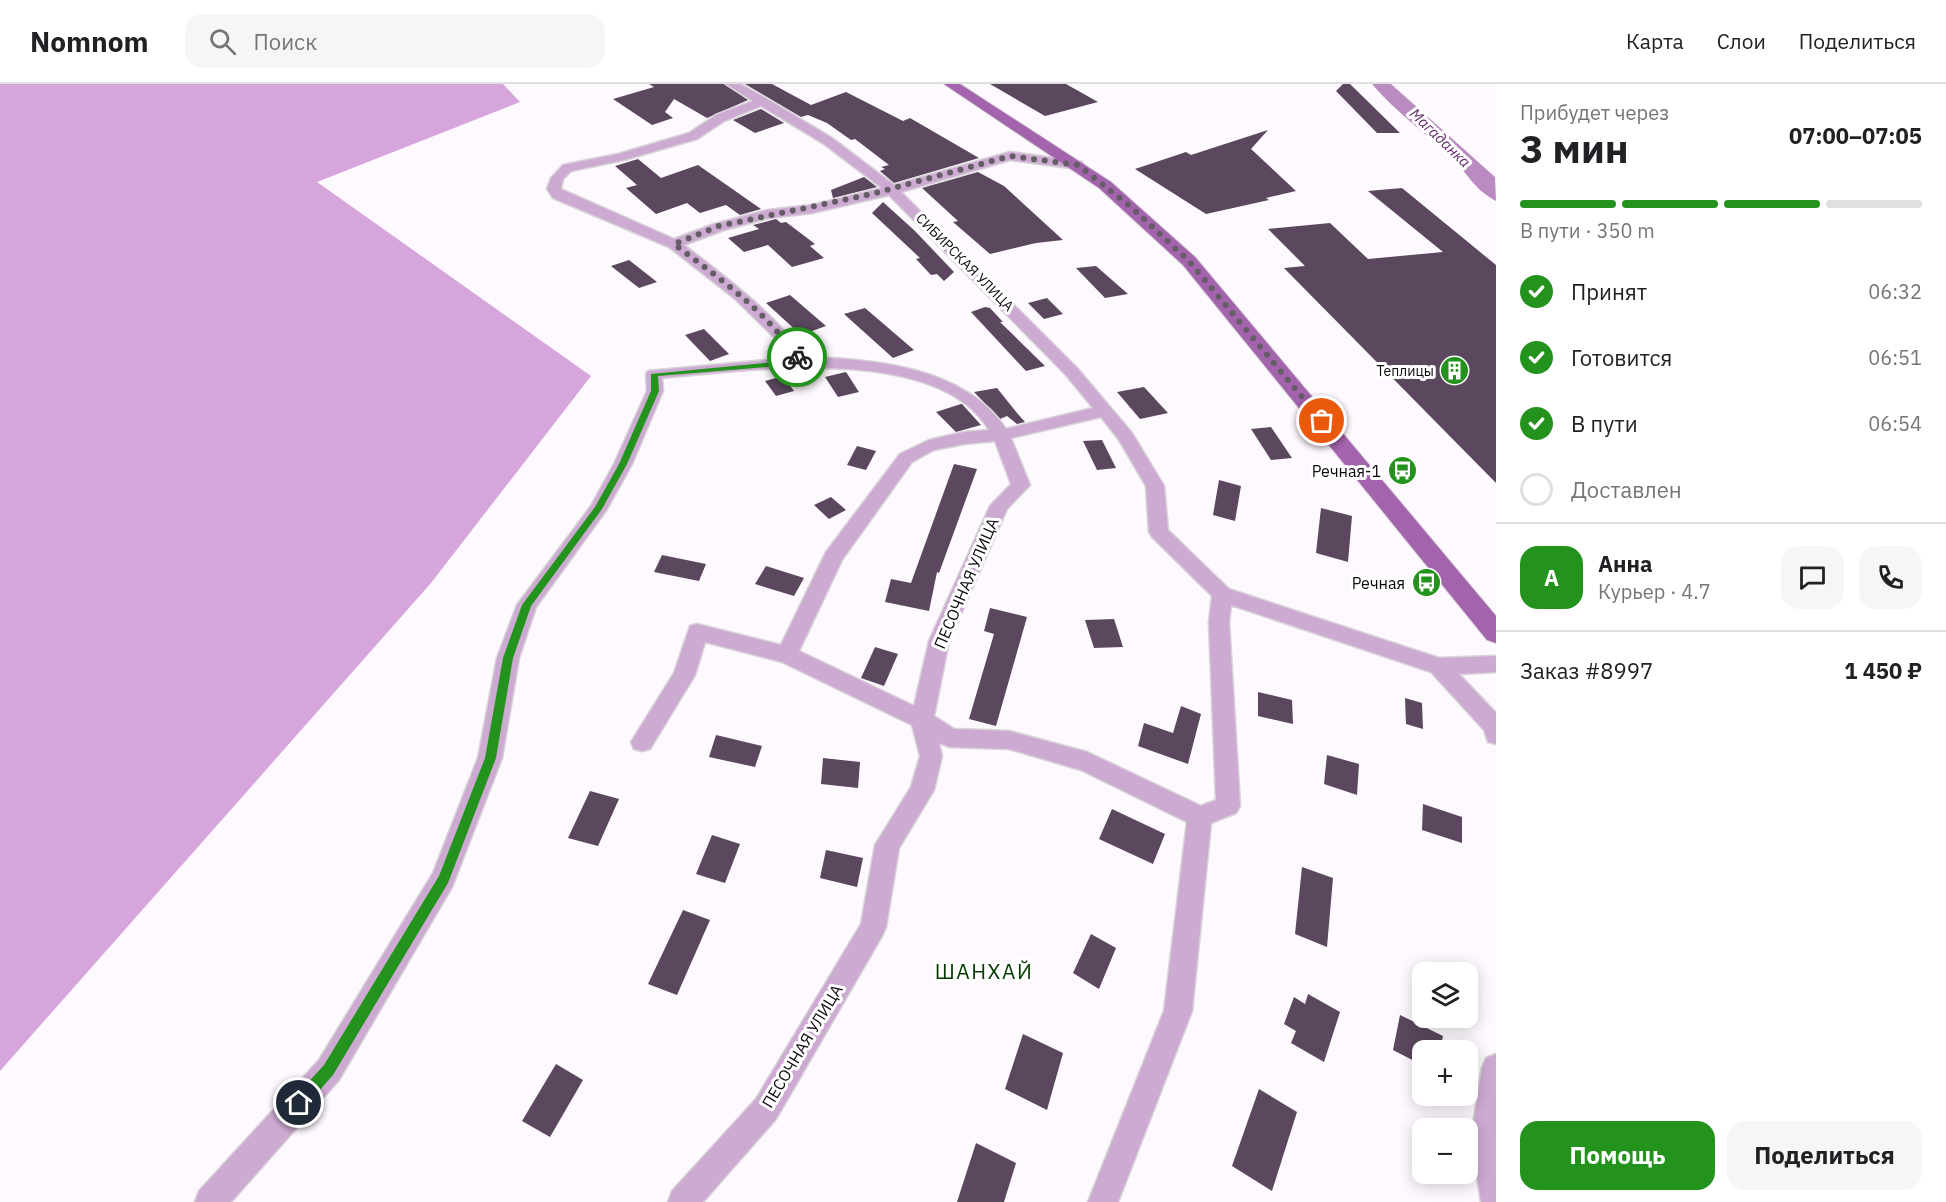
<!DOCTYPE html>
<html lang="ru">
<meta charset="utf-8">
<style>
:root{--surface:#fff;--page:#f6f6f6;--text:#202124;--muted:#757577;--line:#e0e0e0;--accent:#24931d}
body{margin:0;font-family:"IBM Plex Sans",sans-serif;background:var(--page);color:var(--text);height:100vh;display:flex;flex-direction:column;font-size:22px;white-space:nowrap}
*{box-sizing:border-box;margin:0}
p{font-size:20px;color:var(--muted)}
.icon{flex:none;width:33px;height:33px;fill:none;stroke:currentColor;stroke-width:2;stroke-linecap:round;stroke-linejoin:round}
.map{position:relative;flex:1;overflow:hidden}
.panel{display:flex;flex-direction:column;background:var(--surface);width:450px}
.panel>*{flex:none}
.fabs{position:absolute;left:1412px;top:878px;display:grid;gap:12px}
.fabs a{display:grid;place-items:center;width:66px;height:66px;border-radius:12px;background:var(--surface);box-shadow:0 3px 15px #0003;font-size:30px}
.pin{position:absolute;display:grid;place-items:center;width:51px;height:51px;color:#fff;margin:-26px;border:3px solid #fff;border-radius:50%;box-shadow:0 2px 6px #0007}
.courier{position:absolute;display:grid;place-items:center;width:60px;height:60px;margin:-30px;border:4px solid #24931d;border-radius:50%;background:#fff;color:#222;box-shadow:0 2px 8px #0007}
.headline em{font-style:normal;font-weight:700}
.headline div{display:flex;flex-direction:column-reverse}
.headline{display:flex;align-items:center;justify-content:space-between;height:102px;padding:0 24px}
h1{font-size:39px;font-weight:700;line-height:45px}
.bar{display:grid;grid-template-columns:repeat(4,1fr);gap:9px 6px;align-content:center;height:72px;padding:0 24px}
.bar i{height:8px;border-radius:4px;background:var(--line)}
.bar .current{background:var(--accent)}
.bar p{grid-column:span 4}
.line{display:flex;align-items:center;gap:15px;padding:0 24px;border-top:2px solid var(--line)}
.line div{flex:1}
.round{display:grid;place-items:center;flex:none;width:63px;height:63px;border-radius:18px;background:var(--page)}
ol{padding:0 24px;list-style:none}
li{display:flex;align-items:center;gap:18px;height:66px}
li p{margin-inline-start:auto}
li .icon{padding:6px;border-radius:50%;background:var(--accent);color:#fff;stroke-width:4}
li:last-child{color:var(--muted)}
li i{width:33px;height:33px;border:3px solid var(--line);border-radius:50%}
.button{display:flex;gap:12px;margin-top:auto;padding:12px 24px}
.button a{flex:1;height:69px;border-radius:18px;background:var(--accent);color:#fff;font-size:24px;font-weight:700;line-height:69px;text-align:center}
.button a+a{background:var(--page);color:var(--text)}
header{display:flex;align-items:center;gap:36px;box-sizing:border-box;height:84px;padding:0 30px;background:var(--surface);border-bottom:2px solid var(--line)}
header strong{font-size:28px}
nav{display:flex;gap:33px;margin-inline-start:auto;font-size:21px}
.search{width:420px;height:54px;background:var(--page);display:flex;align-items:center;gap:15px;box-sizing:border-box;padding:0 21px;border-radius:18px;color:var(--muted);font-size:22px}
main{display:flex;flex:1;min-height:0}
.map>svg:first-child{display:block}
</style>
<header>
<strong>Nomnom</strong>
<div class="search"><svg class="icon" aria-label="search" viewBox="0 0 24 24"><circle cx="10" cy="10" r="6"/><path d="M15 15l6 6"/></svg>Поиск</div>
<nav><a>Карта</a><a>Слои</a><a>Поделиться</a></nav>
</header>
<main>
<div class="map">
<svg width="1496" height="1118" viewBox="0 0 1496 1118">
<rect width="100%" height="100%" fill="#fef9fe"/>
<polygon fill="#d5a5dc" points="0,0 503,0 520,18 317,98 591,292 431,499 0,987"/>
<path fill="#b98bc0" d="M1372,0h19l104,93 1,24c-24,-13 -27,-27 -46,-45 -26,-24 -54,-44 -78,-72z"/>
<g fill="#5b475e">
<polygon points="649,0 724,0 748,16 707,34 674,15 665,28 673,34 652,41 613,15 654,3"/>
<polygon points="745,0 772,0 811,21 846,8 903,37 910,34 979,74 894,99 880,87 885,85 881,83 889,81 855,55 851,56 827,39 808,31 801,33"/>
<polygon points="990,0 1066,0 1098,18 1045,32"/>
<polygon points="1343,0 1350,0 1400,49 1377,49 1336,7"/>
<polygon points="761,25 784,39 755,49 733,36"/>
<polygon points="1268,46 1251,65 1296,107 1266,114 1269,116 1206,130 1135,85 1186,68 1191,71"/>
<polygon points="638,75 661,94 698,81 761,125 740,131 726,121 700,129 687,119 656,130 626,104 637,101 615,82"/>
<polygon points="978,88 1004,102 1063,156 1036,159 990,170 953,138 958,137 922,104"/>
<polygon points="864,93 877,103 833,114 831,106"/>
<polygon points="1402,104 1496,181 1496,399 1284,184 1305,182 1268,145 1330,139 1368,175 1443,168 1368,107"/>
<polygon points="883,118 915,147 954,188 944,197 937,190 931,191 916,175 920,174 872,129"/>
<polygon points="776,135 781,139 786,138 815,160 810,162 824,174 792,183 768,161 744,168 728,154 759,145 753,141"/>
<polygon points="629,176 657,198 639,204 611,182"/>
<polygon points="1096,182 1128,210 1105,214 1076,184"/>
<polygon points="790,211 826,242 801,251 766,219"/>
<polygon points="1047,214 1063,230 1044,235 1028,219"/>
<polygon points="985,223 990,224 1003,238 1000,238 1045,282 1026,287 971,228"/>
<polygon points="865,224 914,266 893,274 844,230"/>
<polygon points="704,245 729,270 710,277 685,251"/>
<polygon points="846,288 859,308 838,313 825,293"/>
<polygon points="783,292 794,307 776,312 765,297"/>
<polygon points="1144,303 1168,329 1140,335 1117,308"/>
<polygon points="997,304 1017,329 1025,338 1017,340 1007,332 1000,335 974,308"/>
<polygon points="961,320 962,320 981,341 956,348 936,328"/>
<polygon points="1271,343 1292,374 1271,376 1251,345"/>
<polygon points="1102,356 1116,384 1097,386 1083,357"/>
<polygon points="857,362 876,367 866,386 847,381"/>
<polygon points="954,380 977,385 939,489 937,488 929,527 885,518 891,495 911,499"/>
<polygon points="1219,396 1241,402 1235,437 1213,431"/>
<polygon points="831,413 846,426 829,435 814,421"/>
<polygon points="1321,424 1352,432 1348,478 1316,469"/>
<polygon points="662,471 706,480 699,497 654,488"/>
<polygon points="766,482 804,494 794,512 755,500"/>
<polygon points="990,524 1027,533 996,642 969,635 994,550 984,547"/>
<polygon points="1114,535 1123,563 1094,564 1085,536"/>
<polygon points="875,563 898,570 884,602 861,594"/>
<polygon points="1258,608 1292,616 1293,640 1258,632"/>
<polygon points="1405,614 1422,619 1423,645 1406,640"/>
<polygon points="1181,622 1201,630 1188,680 1138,662 1144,639 1173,649"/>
<polygon points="716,651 762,662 755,683 709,673"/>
<polygon points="1327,671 1359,680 1357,711 1324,700"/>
<polygon points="823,674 860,678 858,704 821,700"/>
<polygon points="590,707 619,715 598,762 568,754"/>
<polygon points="1423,720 1462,733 1462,759 1422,746"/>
<polygon points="1112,725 1165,750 1153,780 1099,755"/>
<polygon points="712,751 740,760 725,799 696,790"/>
<polygon points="826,766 863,774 857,803 820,794"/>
<polygon points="1302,783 1333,794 1327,863 1295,850"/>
<polygon points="683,826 710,836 677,911 648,900"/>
<polygon points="1091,850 1116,864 1099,905 1073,889"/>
<polygon points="1308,910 1340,928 1324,978 1291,959 1296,947 1284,940 1294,913 1305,920"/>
<polygon points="1400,931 1443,952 1440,966 1422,966 1422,981 1393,966"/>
<polygon points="1023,950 1063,969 1047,1026 1005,1005"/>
<polygon points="556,980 583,996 550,1053 522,1037"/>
<polygon points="1259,1005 1297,1028 1272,1107 1232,1082"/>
<polygon points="976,1059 1016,1079 1004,1118 957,1118"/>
</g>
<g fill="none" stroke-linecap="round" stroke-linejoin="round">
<defs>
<g id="minor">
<path d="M726,0h14l27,15 65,39 62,47 116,-33 72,10v6l-4,1 -68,-9 -109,32 177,177 54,64 32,53 4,44 61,59 210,69 57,-2v16l-37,2 37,39v31l-8,-2 -4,-12 -53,-58 -200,-67 -2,17 11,184 -4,7 -25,10 -19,188 -74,191h-30l76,-191 23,-189 -106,-52 -72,-21 -59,-2 -11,-4 3,13 -8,34 -35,58 -13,79 -4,9 -106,183 -73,83h-35l4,-11 84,-92 105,-175 14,-79 36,-58 9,-31 -8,-31 -130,-63 -77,-20 -10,33 -45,74 -8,2 -8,-2 -3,-7 43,-69 16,-47 7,-2 84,21 45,-93 74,-98 29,-14 35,-8 25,-2c-52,-87 -241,-60 -327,-52l1,13 -31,73 -25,45 -71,98 -17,51 -17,100 -50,129 -113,193 -108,122h-36l4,-11 120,-131 114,-187 45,-115 19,-100 20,-53 74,-99 23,-42 33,-73 -1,-17 2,-3 142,-13 -12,-17 -44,-43 -65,-51 -116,-49 -6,-9 4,-11 12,-13 55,-11 71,-21 27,-18 37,-14zM761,22l63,38 58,44 -70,17 -44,5 -54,14 -40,15 -113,-50 2,-10 8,-8 53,-11 73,-21 27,-18zM889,111l177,180 27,33 -87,21c-41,-62 -132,-70 -200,-72 -33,-45 -78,-78 -122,-112l40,-15 45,-12 43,-5zM1101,333l18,23 27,46 3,46 3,5 60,59 -3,26 7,178 -15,6 -114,-54 -78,-21 -55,-2 -20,-13 15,-75 58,-132 23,-24 -19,-47zM995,357l16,43 -21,22 -61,135 -15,65 -115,-55 43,-91 70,-98 22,-12 30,-6z"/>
<polygon points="1496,970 1496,1118 1481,1118 1471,1053 1482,984 1486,974"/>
</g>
<polygon id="major" points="944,0 960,0 1111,98 1195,173 1496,532 1496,559 1487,556 1183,181 1099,104"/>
</defs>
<use href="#minor" stroke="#d8d3d8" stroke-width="3"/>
<use href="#major" stroke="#d8d3d8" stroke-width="2"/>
<use href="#minor" fill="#cdaad2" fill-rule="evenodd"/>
<use href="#major" fill="#a363ad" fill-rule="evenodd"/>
</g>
<polygon fill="#24931d" points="794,271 799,271 803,280 658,292 659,307 627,380 602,425 531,522 513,574 496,674 448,799 333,991 304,1024 294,1024 294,1014 324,981 439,792 485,674 503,574 522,521 595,423 619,380 651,307 651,290 796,276"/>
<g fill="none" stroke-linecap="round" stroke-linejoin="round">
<path stroke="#645d65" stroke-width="6" stroke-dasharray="0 10.8" d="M797,273c-31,-46 -79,-80 -123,-113l45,-18 153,-32 138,-38 68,9 53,42 58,54 133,160"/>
</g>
<defs>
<symbol id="building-disc" viewBox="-11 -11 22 22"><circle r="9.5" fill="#24931d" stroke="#fff"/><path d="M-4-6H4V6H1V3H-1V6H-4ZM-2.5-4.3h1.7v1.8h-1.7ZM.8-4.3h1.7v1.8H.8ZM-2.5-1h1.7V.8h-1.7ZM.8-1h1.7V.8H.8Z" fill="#fff"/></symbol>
<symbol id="bus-disc" viewBox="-11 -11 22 22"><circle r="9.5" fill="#24931d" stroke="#fff"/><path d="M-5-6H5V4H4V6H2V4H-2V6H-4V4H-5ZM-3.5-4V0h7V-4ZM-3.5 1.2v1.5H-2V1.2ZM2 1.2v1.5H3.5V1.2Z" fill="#fff"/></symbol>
</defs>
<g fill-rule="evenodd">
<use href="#building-disc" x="1438" y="270" width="33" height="33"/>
<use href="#bus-disc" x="1386" y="370" width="33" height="33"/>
<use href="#bus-disc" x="1410" y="482" width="33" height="33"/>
</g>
<g text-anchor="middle" stroke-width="6" stroke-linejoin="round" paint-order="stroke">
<g font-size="14" fill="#110912" stroke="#fff">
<text transform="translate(965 178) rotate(45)" y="5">СИБИРСКАЯ УЛИЦА</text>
</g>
<g font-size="14" fill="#110912" stroke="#fff" text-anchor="end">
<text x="1434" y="292">Теплицы</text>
</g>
<g font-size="15" font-style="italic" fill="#652c6e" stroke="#fff">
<text transform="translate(1440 54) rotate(44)" y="5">Магаданка</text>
</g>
<g font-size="16" fill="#110912" stroke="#fff" text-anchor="end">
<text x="1381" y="393">Речная-1</text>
<text x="1405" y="505">Речная</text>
</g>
<g font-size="16" fill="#110912" stroke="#fff">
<text transform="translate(966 499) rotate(-67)" y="6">ПЕСОЧНАЯ УЛИЦА</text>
<text transform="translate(802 962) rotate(-59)" y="6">ПЕСОЧНАЯ УЛИЦА</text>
</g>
<g font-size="21" letter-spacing="1.5" fill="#033a01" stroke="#fff">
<text x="984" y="895">ШАНХАЙ</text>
</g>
</g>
</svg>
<div class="fabs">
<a><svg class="icon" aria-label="layers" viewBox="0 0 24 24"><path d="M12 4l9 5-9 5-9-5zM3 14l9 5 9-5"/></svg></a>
<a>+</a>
<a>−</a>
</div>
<div class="pin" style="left:1322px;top:337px;background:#ea580c"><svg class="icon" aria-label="bag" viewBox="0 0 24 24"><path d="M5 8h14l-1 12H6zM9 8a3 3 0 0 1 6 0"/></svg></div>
<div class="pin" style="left:299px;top:1019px;background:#1f2937"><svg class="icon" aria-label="home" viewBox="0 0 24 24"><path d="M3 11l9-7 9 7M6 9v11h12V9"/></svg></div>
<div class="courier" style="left:797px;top:273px"><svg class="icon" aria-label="bike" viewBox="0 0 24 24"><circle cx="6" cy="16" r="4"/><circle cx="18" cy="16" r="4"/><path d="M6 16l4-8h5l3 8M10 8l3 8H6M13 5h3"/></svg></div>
</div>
<section class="panel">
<div class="headline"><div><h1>3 мин</h1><p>Прибудет через</p></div><em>07:00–07:05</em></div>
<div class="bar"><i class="current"></i><i class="current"></i><i class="current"></i><i></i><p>В пути · 350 m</p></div>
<ol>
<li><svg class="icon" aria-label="check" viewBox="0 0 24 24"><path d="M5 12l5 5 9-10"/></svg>Принят<p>06:32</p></li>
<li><svg class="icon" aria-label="check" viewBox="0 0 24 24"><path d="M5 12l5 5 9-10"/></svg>Готовится<p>06:51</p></li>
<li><svg class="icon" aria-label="check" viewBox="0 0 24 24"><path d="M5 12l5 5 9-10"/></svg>В пути<p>06:54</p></li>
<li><i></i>Доставлен</li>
</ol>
<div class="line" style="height:108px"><b class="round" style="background:var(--accent);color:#fff">А</b><div><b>Анна</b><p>Курьер · 4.7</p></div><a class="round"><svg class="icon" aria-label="chat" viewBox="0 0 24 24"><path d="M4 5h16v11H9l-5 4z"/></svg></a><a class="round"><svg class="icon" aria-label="phone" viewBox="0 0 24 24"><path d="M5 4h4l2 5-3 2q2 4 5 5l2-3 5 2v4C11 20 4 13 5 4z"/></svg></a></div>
<div class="line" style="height:78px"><div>Заказ #8997</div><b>1 450 ₽</b></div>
<div class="button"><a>Помощь</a><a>Поделиться</a></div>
</section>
</main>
